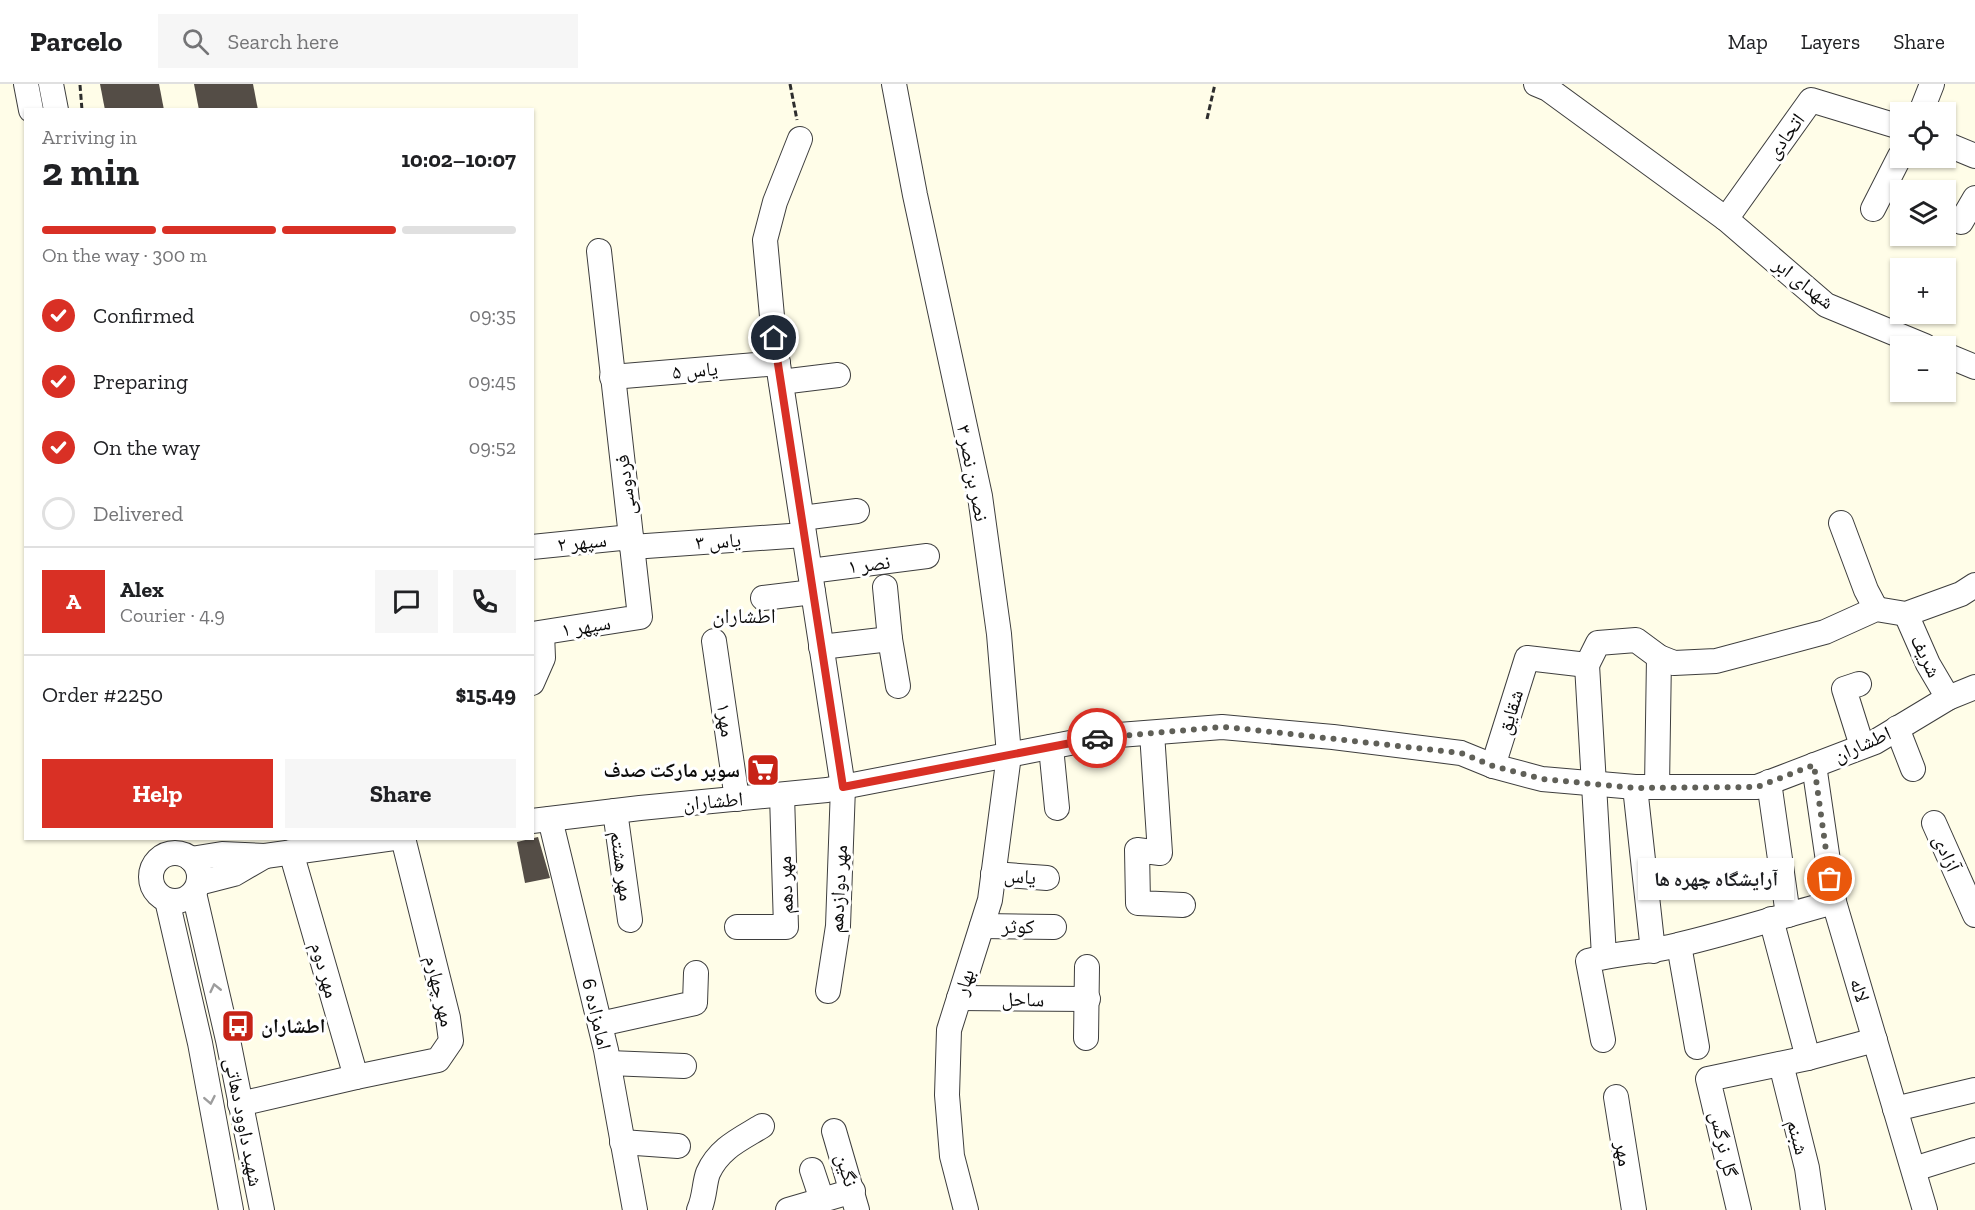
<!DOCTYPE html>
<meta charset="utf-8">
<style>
:root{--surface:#fff;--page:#f6f6f6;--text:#202124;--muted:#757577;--line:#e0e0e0;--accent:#d93025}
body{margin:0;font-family:"Zilla Slab","Noto Naskh Arabic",serif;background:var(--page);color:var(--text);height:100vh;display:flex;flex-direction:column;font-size:22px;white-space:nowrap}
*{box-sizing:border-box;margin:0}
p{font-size:20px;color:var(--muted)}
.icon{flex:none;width:33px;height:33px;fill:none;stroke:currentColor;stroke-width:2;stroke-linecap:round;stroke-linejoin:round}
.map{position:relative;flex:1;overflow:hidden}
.side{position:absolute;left:24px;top:24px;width:510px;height:732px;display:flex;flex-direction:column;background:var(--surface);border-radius:0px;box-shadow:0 2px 4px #0004}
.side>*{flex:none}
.fabs{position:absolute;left:1890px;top:18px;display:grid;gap:12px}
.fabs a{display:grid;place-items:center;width:66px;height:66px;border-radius:0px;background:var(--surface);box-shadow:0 2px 4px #0004;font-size:30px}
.pin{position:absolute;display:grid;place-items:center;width:51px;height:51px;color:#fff;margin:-26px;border:3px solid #fff;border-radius:50%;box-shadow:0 2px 6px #0007}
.courier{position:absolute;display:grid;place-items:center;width:60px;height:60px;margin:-30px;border:4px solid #d93025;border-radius:50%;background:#fff;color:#222;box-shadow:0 2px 8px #0007}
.bubble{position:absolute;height:42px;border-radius:0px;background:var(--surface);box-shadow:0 2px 4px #0004;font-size:20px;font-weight:700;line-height:42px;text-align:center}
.head em{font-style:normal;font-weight:700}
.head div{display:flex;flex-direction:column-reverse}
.head{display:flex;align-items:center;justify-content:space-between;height:102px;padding:0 18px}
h1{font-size:39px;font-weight:700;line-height:45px}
.bar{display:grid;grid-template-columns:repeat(4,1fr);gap:9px 6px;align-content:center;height:72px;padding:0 18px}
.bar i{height:8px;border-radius:4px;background:var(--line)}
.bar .active{background:var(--accent)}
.bar p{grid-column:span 4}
.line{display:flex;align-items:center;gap:15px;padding:0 18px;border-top:2px solid var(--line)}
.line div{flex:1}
.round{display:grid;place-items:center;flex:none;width:63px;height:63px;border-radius:0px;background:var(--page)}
ol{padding:0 18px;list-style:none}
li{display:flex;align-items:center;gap:18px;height:66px}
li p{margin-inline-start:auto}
li .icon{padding:6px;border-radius:50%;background:var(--accent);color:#fff;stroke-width:4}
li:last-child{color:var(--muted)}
li i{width:33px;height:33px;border:3px solid var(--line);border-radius:50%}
.action{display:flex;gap:12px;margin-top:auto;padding:12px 18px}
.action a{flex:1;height:69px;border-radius:0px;background:var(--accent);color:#fff;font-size:24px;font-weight:700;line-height:69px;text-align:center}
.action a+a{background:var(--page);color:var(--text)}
header{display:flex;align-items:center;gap:36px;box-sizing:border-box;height:84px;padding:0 30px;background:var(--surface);border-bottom:2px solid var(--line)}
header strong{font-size:28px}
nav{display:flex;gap:33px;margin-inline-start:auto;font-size:21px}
.search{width:420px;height:54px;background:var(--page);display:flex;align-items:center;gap:15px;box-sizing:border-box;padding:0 21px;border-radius:0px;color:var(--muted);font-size:22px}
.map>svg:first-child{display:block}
</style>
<header>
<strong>Parcelo</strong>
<div class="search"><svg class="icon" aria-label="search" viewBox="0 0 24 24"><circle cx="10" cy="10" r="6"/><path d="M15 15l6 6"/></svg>Search here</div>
<nav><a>Map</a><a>Layers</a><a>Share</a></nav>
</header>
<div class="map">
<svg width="1975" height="1126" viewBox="0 0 1975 1126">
<rect width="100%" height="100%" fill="#fffde8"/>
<g fill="#544d46">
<polygon points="100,0 159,0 164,26 105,26"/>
<polygon points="194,0 253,0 258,26 199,26"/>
<polygon points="538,753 550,794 525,799 517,758"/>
</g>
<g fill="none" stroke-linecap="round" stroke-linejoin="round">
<defs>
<g id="minor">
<polyline points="26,0 31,26"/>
<polyline points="51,0 56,26"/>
<polyline points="894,0 915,111 980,412 999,550 1009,671 990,816 949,946 947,1011 952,1072 966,1126"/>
<polyline points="1536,0 1548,5 1726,135 1826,221 1925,262"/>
<polyline points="1921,28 1932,0"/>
<polyline points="800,55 775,118 765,156 774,254 843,703 838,842 828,907"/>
<polyline points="1946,60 1975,72"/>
<polyline points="1873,125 1900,72"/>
<polyline points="1726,135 1811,16 1900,43"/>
<polyline points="1961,138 1975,114"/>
<polyline points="1946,271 1975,283"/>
<polyline points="612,293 778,279"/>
<polyline points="781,298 838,291"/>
<polyline points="802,434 857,427"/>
<polyline points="1841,439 1866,506 1876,525"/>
<polyline points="532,463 631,453"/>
<polyline points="632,463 804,451"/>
<polyline points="810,487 927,472"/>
<polyline points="885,503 890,555 898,602"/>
<polyline points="763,514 813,508"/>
<polyline points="1906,530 1928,580 1948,614"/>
<polyline points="532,550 640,533 599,167"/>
<polyline points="714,557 737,715"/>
<polyline points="821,563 890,555"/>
<polyline points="1587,581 1604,872"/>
<polyline points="532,599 543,574 542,549"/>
<polyline points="1859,600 1844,605 1862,662"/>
<polyline points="1897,644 1913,685"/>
<polyline points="1152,649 1160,769 1137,766 1138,819 1183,821"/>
<polyline points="1051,663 1057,724"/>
<polyline points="1814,681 1834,818 1925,1126"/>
<polyline points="1493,682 1527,574 1587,581 1598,559 1636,556 1659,573 1674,579 1716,577 1825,548 1876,525 1906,530 1961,510 1975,501"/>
<polyline points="1769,698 1788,831"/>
<polyline points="1635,703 1653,867"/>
<polyline points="1657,703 1659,573"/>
<polyline points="615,727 630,836"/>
<polyline points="550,735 606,966 635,1126"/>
<polyline points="532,737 640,724 827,706 1106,652 1222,643 1333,653 1461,669 1493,682 1542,695 1635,703 1757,703 1875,658 1948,614 1975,603"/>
<polyline points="1934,739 1975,831"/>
<circle cx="175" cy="793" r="24"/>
<polyline points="191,775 222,770 265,772 394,754"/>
<polyline points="993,790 1047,794"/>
<polyline points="199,799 234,790 265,772"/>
<polyline points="194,809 228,956 262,1126"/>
<polyline points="167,816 200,959 231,1126"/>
<polyline points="1771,835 1808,974"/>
<polyline points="982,842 1054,843"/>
<polyline points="737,843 786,843 782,711"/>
<polyline points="1679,861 1697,963"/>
<polyline points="959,914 1088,915"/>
<polyline points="600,940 695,919 696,889"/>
<polyline points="1086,954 1087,883"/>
<path d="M1603,956l-15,-79c29,-9 60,-8 90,-16 52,-12 104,-29 156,-43"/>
<polyline points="609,979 684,982"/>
<polyline points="1781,980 1807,1084 1813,1126"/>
<polyline points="356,993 438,976 451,957 448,934 403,754"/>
<polyline points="1616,1013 1634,1126"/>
<polyline points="240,1020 356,993 291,768"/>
<polyline points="1895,1025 1975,1006"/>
<polyline points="834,1047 857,1126"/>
<polyline points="622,1058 678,1062"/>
<polyline points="1914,1085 1975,1066"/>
<polyline points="812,1086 822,1116"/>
<path d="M699,1126c6,-13 5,-26 9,-37 11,-25 33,-34 54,-47"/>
<polyline points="788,1126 853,1107"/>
<polyline points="1739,1126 1708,995 1808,974 1875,956"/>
</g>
</defs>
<use href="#minor" stroke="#3e3e3e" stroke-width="26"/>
<g stroke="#2d2d2d" stroke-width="3" stroke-dasharray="6 3" stroke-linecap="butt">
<polyline points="790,0 797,36"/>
<polyline points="80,1 82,26"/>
<polyline points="1207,35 1215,0"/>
</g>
<use href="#minor" stroke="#fff" stroke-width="24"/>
</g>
<defs><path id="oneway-chevron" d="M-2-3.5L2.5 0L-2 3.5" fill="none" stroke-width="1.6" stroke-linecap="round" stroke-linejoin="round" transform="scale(1.5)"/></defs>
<g stroke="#9d9d9d">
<use href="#oneway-chevron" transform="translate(215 904) rotate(-103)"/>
<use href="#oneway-chevron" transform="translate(210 1016) rotate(79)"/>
</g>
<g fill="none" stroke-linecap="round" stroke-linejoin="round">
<polyline stroke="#606058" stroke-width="6" stroke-dasharray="0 10.8" points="1097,654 1222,643 1245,645 1461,669 1493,682 1542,695 1635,704 1757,703 1814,681 1830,795"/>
<polyline stroke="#d93025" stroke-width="8" points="774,254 843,703 1097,654"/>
</g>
<defs>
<symbol id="supermarket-square" viewBox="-11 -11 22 22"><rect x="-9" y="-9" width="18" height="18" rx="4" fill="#c72316" stroke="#fff"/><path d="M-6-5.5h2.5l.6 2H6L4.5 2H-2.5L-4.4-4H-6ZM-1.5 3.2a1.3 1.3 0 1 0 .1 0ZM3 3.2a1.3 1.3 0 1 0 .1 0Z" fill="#fff"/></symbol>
<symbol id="bus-square" viewBox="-11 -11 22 22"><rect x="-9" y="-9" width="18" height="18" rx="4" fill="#c72316" stroke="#fff"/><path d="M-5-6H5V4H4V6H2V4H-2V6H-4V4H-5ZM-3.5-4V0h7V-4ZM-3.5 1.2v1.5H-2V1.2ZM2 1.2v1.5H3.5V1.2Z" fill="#fff"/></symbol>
</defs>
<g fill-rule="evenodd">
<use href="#supermarket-square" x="744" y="667" width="38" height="38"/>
<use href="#bus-square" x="219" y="923" width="38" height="38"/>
</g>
<g text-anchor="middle" stroke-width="6" stroke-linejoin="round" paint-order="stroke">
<g font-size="20" fill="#0b0b0b" stroke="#fff">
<text transform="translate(1785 52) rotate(-54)" y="7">اتحادی</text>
<text transform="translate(1804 199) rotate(38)" y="7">شهدای ابر</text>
<text transform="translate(695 286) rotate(-5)" y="7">یاس ۵</text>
<text transform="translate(973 389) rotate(79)" y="7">نصر بن نصر ۳</text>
<text transform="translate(625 401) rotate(-97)" y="7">فردوسی</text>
<text transform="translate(718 457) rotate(-4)" y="7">یاس ۳</text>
<text transform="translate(582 458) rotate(-6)" y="7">سپهر ۲</text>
<text transform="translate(869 480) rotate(-7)" y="7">نصر ۱</text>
<text transform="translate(586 542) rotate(-9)" y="7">سپهر ۱</text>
<text transform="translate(1926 572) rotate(64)" y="7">شریف</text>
<text transform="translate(1510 628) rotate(-73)" y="7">شقایق</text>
<text transform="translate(726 636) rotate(82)" y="7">مهر۱</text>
<text transform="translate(1862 660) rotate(-24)" y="7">اطشاران</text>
<text transform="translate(713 717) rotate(-5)" y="7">اطشاران</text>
<text transform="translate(1947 769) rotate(66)" y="7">آزادی</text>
<text transform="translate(622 782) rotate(82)" y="7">مهر هشتم</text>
<text transform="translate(1020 792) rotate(4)" y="7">یاس</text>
<text transform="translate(785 801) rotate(-92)" y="7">مهر دهم</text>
<text transform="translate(838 805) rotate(-87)" y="7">مهر دوازدهم</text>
<text transform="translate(1018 842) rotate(1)" y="7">کوثر</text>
<text transform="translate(325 886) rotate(74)" y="7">مهر دوم</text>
<text transform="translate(964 898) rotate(-72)" y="7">بهار</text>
<text transform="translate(1860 906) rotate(73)" y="7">لاله</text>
<text transform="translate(440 907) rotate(77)" y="7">مهر چهارم</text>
<text transform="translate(1023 915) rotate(1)" y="7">ساحل</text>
<text transform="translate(597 930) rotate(77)" y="7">امامزاده 6</text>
<text transform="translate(244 1038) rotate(79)" y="7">شهید داوود دهاتی</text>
<text transform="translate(1798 1053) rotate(75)" y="7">شبنم</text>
<text transform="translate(1724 1060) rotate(77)" y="7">گل نرگس</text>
<text transform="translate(1624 1070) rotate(81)" y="7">مهر</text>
<text transform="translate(847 1086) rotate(73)" y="7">نگین</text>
</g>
<g font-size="20" font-weight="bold" fill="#0b0b0b" stroke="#fff" text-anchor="end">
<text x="740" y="693">سوپر مارکت صدف</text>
<text x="261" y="949" text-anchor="start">اطشاران</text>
</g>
<g font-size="21" fill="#0b0b0b" stroke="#fff">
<text x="744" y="539">اطشاران</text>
</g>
</g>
</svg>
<div class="fabs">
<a><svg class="icon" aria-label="locate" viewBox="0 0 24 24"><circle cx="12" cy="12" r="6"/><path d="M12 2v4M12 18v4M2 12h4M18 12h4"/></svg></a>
<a><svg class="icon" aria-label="layers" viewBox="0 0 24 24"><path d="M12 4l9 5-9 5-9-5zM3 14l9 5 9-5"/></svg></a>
<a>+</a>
<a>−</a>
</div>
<div class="pin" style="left:1830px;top:795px;background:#ea580c"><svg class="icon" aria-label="bag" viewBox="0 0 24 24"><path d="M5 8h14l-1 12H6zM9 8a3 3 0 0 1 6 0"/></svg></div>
<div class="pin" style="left:774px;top:254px;background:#1f2937"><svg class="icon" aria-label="home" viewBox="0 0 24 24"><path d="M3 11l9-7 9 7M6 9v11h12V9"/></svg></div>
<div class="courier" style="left:1097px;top:654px"><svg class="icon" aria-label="car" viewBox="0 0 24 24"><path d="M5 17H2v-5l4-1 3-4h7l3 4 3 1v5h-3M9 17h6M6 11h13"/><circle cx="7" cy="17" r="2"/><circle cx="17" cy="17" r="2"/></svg></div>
<div class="bubble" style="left:1638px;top:774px;width:156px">آرایشگاه چهره ها</div>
<section class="side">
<div class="head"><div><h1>2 min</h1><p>Arriving in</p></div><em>10:02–10:07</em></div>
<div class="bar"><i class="active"></i><i class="active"></i><i class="active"></i><i></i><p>On the way · 300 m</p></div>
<ol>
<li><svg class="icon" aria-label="check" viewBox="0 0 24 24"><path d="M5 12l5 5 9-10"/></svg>Confirmed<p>09:35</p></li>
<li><svg class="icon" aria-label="check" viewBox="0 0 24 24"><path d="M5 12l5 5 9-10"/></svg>Preparing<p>09:45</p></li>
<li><svg class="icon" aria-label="check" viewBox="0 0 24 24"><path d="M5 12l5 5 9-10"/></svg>On the way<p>09:52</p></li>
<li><i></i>Delivered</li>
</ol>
<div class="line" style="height:108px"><b class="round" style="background:var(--accent);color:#fff">A</b><div><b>Alex</b><p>Courier · 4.9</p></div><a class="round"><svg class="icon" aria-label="chat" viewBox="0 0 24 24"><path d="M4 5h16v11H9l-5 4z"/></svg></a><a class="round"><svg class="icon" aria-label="phone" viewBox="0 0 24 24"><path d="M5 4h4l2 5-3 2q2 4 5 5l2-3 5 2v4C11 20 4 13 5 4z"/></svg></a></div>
<div class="line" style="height:78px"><div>Order #2250</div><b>$15.49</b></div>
<div class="action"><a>Help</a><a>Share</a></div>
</section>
</div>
